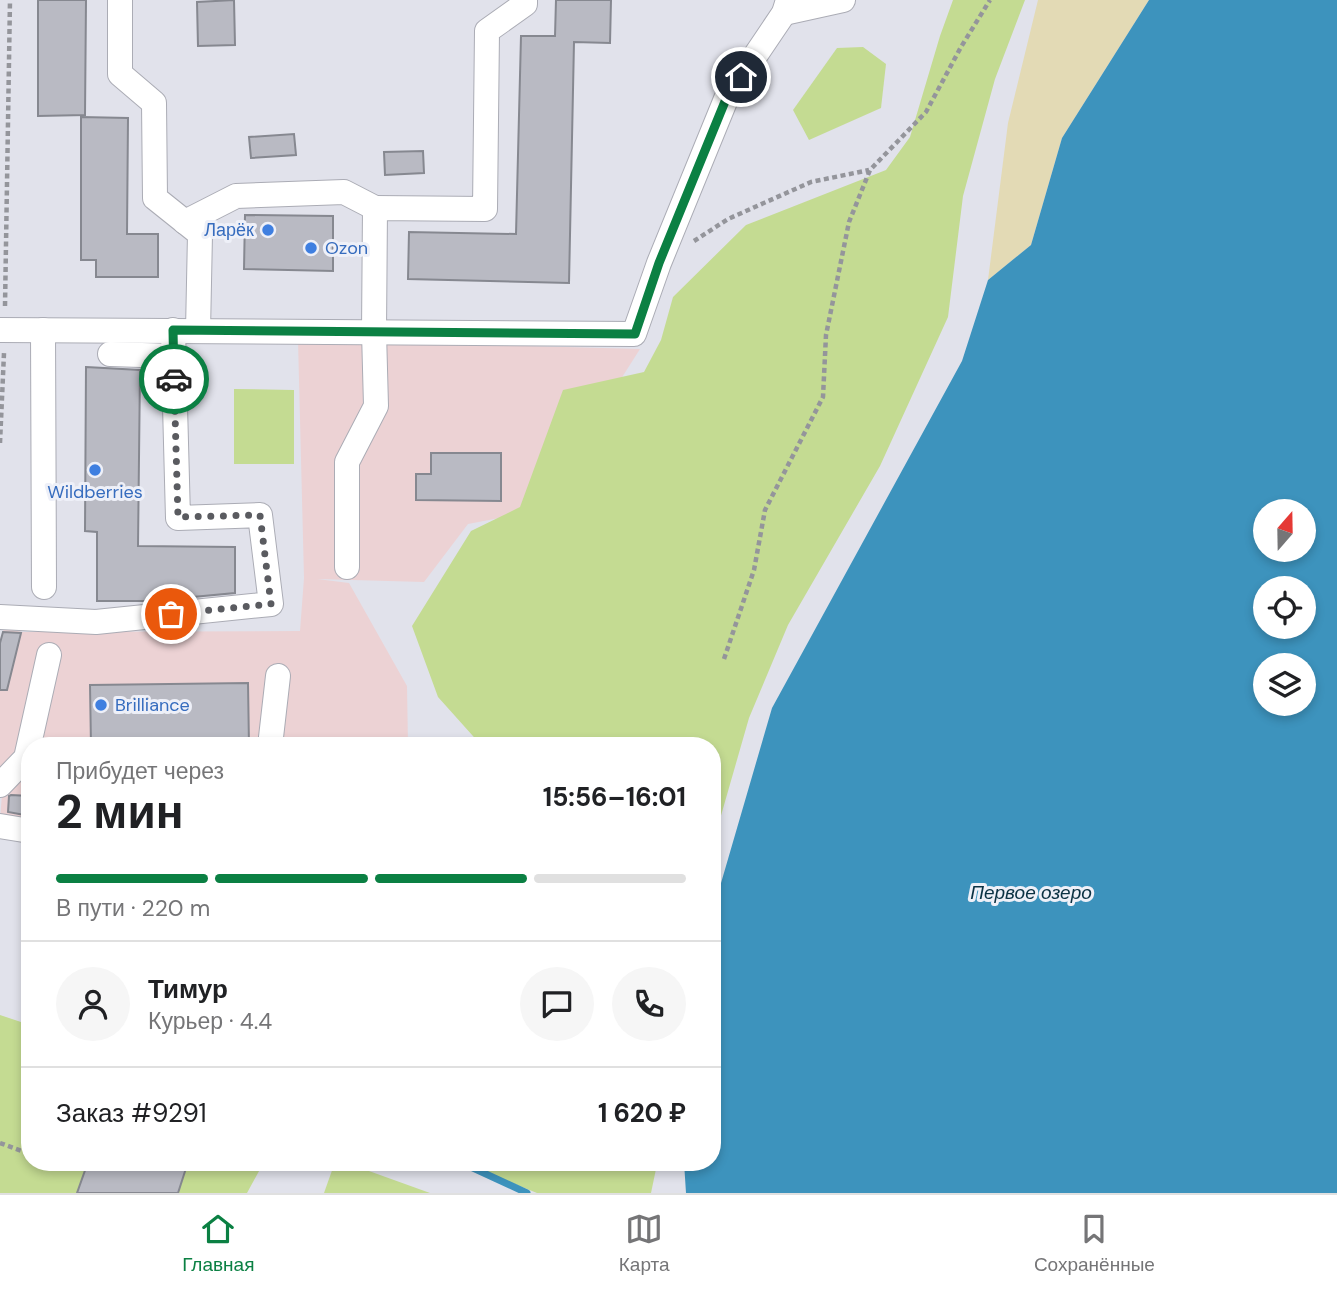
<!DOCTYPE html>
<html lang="ru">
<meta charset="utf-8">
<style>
:root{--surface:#fff;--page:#f6f6f6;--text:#202124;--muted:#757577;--line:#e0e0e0;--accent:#0b8043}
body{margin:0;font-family:"DM Sans",sans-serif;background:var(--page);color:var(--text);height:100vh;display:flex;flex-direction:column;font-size:26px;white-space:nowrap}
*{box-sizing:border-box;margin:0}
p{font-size:23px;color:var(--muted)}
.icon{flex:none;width:38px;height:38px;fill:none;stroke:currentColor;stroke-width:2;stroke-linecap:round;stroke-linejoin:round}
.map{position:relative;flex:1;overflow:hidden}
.sheet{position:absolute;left:21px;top:737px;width:700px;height:434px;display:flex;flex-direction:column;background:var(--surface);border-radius:28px;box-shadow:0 4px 10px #0003}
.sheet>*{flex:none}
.needle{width:46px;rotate:20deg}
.fabs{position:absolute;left:1253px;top:499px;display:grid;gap:14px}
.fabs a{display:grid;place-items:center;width:63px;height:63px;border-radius:50%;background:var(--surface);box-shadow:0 4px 10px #0003;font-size:35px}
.pin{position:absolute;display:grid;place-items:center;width:60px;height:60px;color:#fff;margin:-30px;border:4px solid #fff;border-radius:50%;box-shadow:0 2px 7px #0007}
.courier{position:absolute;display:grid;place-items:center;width:70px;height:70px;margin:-35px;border:5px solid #0b8043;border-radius:50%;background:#fff;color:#222;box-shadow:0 2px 9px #0007}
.head em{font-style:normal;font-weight:700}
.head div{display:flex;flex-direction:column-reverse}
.head{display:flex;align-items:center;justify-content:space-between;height:119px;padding:0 35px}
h1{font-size:46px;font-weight:700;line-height:52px}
.bar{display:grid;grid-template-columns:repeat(4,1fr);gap:10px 7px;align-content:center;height:84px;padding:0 35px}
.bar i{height:9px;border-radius:5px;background:var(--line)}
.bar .selected{background:var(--accent)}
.bar p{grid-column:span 4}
.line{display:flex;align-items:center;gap:18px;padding:0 35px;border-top:2px solid var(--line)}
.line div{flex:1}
.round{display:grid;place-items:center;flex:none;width:74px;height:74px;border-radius:37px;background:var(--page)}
.dock{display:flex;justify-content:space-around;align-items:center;height:98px;border-top:2px solid var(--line);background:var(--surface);font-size:19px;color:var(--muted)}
.dock a{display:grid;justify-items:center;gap:4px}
.dock .selected{color:var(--accent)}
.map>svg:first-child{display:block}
</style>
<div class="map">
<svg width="1337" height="1193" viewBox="0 0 1337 1193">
<rect width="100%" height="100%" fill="#e1e2eb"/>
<polygon fill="#ecd2d4" points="298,340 640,349 537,511 468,524 424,582 317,579 349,583 407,686 408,745 30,746 30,821 0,820 2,794 0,793 0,643 4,628 22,632 300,631 304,578"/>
<g fill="#c4db92">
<polygon points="953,0 1025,0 995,79 963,196 948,317 880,466 788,625 749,718 712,847 712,746 481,745 438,697 412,626 471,531 520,507 563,390 644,372 661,340 673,297 746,225 886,170 910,137 940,36"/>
<polygon points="863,47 886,64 881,108 809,140 793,110 837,48"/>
<polygon points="234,389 294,390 294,464 234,464"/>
<polygon points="0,1015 30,1025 30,1162 264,1162 247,1193 0,1193"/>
<polygon points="335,1162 344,1162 430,1193 324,1193"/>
<polygon points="469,1162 655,1162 656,1169 651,1193 537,1193 495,1176"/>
</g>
<polygon fill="#e3dab5" points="1038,0 1149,0 1062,138 1031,245 988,280 1008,123"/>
<path fill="#3d93bd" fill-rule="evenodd" d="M1149,0h188v1193h-651l-2,-31h28v-248l60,-206 190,-347 26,-81 43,-35 31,-107zM1265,511h39v39h-39zM1265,588h39v38h-39zM1265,665h39v39h-39z"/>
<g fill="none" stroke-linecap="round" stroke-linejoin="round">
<polyline stroke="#3d93bd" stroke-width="7" points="460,1162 527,1193"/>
</g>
<g fill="#b9bac3" stroke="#868890" stroke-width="2">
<polygon points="38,0 86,0 85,115 38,116"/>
<polygon points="234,0 235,45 198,46 197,2"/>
<polygon points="556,0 611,0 610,43 574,42 569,283 408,279 409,232 516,234 521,36 555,36"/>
<polygon points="81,117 128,118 127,234 158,234 158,277 96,277 96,260 81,260"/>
<polygon points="294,134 296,155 251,158 249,137"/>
<polygon points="423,151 424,173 385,175 384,152"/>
<polygon points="245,215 333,216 333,271 244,269"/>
<polygon points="86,367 140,370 138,546 235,547 235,593 150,601 97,601 97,532 85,531"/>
<polygon points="431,453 501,453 501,501 416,500 416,474 431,474"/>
<polygon points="3,632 21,633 7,690 0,690 0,643"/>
<polygon points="248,683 249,746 91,746 90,685"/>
<polygon points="11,795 30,796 30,816 8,812 9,796"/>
<polygon points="88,1162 188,1162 178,1193 77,1193"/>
</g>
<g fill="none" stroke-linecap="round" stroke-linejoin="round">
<defs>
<g id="minor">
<polyline points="120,0 120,74 154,103 155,198 200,234 198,331"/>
<polyline points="784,13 843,0"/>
<polyline points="185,222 236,196 344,192 375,208"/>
<polyline points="0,330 634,334 659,263 726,99 784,13 788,0"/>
<polyline points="43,330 44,587"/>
<polyline points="110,354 173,356"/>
<polyline points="347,567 347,462 376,406 374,332 375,208 485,209 487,31 525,4 525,0"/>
<polyline points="0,617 96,622 271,604 260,515 178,518 173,330"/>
<polyline points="270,746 278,676"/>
<polyline points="0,785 26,758 49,655"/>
<polyline points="0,826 30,831"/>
</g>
</defs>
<use href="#minor" stroke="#abacb5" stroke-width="26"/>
<g stroke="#94959b" stroke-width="4.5" stroke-dasharray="5 3.5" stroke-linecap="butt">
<polyline points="694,241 728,219 811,182 869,170"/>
<polyline points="5,306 10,0"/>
<polyline points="0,443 4,353"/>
<polyline points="724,659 754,570 765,510 823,397 826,335 849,222 870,170 926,112 961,47 990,0"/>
<polyline points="0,1143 30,1154"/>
<polyline points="47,1162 56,1166"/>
</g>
<use href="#minor" stroke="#fff" stroke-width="24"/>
</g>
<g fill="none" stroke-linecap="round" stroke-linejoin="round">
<polyline stroke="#5a5b60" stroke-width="7" stroke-dasharray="0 12.6" points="171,614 271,604 260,515 178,517 174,379"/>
<polyline stroke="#0b8043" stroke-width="9" points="174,379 173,330 635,334 659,263 726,99 741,77"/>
</g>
<g fill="#3f7fe0" stroke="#eef0f8" stroke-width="2.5">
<circle cx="268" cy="230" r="7"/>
<circle cx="311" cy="248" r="7"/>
<circle cx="95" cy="470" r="7"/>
<circle cx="101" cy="705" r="7"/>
</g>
<g text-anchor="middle" stroke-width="6" stroke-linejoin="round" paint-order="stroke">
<g font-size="18" fill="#366cbe" stroke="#eef0f8" text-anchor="start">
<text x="254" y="236" text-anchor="end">Ларёк</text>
<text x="325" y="254">Ozon</text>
<text x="95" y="498" text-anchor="middle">Wildberries</text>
<text x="115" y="711">Brilliance</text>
</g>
<g font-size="19" font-style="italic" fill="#0a3143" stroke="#eef0f8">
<text x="1031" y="899">Первое озеро</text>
</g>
</g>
</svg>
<div class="fabs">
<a><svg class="needle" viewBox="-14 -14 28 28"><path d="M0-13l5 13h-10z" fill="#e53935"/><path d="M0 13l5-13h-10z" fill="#757577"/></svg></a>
<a><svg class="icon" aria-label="locate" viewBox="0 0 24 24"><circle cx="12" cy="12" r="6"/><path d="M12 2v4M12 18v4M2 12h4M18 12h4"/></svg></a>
<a><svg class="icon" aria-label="layers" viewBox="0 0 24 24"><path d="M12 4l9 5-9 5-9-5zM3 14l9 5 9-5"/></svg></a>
</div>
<div class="pin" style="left:171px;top:614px;background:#ea580c"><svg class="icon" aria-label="bag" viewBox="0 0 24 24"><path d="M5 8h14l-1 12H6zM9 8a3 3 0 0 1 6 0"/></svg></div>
<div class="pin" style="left:741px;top:77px;background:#1f2937"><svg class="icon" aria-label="home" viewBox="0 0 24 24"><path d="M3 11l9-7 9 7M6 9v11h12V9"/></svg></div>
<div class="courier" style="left:174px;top:379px"><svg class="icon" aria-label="car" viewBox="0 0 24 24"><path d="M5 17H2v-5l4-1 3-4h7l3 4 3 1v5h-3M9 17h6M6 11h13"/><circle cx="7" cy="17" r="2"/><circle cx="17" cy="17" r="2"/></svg></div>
<section class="sheet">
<div class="head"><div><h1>2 мин</h1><p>Прибудет через</p></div><em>15:56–16:01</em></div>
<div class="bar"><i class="selected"></i><i class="selected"></i><i class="selected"></i><i></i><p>В пути · 220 m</p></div>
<div class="line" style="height:126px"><a class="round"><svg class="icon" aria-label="person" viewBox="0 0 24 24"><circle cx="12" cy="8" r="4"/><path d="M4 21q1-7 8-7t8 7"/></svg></a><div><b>Тимур</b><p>Курьер · 4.4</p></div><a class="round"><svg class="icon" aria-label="chat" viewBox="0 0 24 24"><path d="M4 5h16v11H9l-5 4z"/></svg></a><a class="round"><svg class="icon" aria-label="phone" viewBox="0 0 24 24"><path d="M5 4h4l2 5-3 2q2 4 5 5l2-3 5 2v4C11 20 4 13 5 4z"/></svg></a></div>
<div class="line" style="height:91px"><div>Заказ #9291</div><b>1 620 ₽</b></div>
</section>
</div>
<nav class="dock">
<a class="selected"><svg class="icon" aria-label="home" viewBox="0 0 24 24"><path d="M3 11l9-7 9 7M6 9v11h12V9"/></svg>Главная</a>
<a><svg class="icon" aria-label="map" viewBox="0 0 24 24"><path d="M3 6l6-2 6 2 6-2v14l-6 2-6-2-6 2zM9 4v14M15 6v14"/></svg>Карта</a>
<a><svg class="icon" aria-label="saved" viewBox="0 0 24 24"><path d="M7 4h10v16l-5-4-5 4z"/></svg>Сохранённые</a>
</nav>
